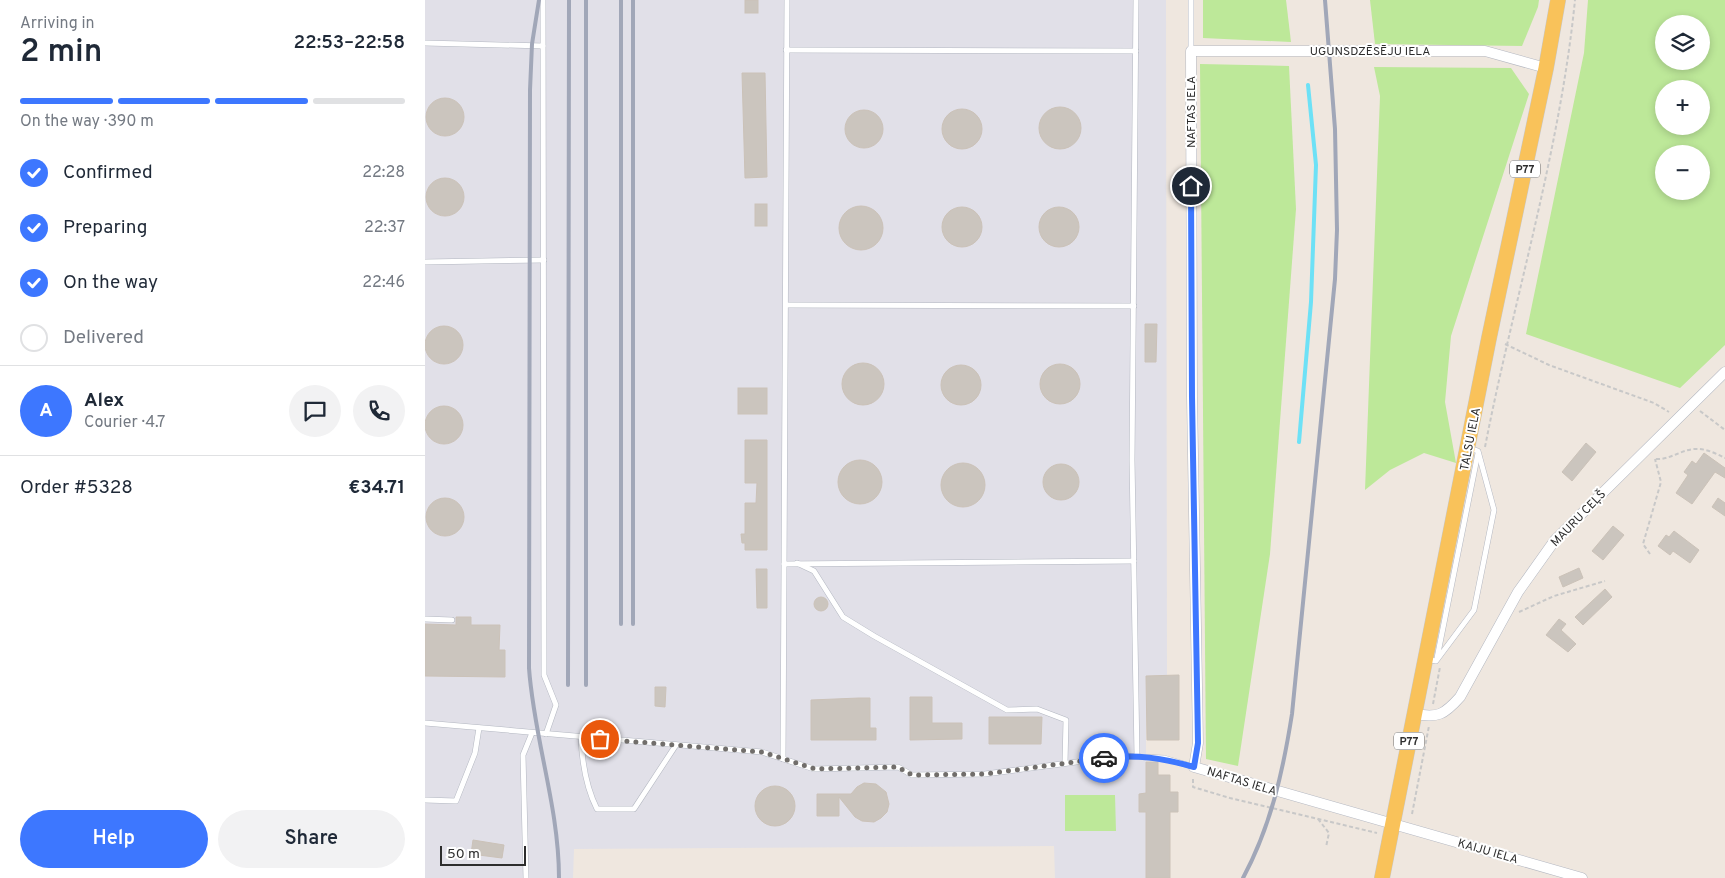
<!DOCTYPE html>
<meta charset="utf-8">
<style>
:root{--surface:#fff;--page:#f2f2f3;--text:#1f2937;--muted:#747a83;--line:#e0e1e3;--accent:#3d77ff}
body{margin:0;font-family:Overpass,sans-serif;background:var(--page);color:var(--text);height:100vh;display:flex;flex-direction:column;font-size:19px;white-space:nowrap}
*{box-sizing:border-box;margin:0}
p{font-size:16px;color:var(--muted)}
.icon{flex:none;width:28px;height:28px;fill:none;stroke:currentColor;stroke-width:2;stroke-linecap:round;stroke-linejoin:round}
.map{position:relative;flex:1;overflow:hidden}
.drawer{display:flex;flex-direction:column;background:var(--surface);width:425px}
.drawer>*{flex:none}
.buttons{position:absolute;left:1230px;top:15px;display:grid;gap:10px}
.buttons a{display:grid;place-items:center;width:55px;height:55px;border-radius:50%;background:var(--surface);box-shadow:0 2px 8px #0003;font-size:25px}
.scale{position:absolute;left:15px;bottom:12px;width:86px;box-sizing:border-box;padding-left:5px;border:2px solid #2d2d2d;border-top:0;font-size:14px;line-height:18px;white-space:nowrap;color:#2d2d2d;-webkit-text-stroke:4px #fff;paint-order:stroke}
.pin{position:absolute;display:grid;place-items:center;width:42px;height:42px;color:#fff;margin:-21px;border:2px solid #fff;border-radius:50%;box-shadow:0 1px 5px #0007}
.courier{position:absolute;display:grid;place-items:center;width:50px;height:50px;margin:-25px;border:4px solid #3d77ff;border-radius:50%;background:#fff;color:#222;box-shadow:0 1px 6px #0007}
.head em{font-style:normal;font-weight:600}
.head div{display:flex;flex-direction:column-reverse}
.head{display:flex;align-items:center;justify-content:space-between;height:85px;padding:0 20px}
h1{font-size:32px;font-weight:600;line-height:38px}
.bar{display:grid;grid-template-columns:repeat(4,1fr);gap:8px 5px;align-content:center;height:60px;padding:0 20px}
.bar i{height:6px;border-radius:4px;background:var(--line)}
.bar .selected{background:var(--accent)}
.bar p{grid-column:span 4}
.line{display:flex;align-items:center;gap:12px;padding:0 20px;border-top:1px solid var(--line)}
.line div{flex:1}
.round{display:grid;place-items:center;flex:none;width:52px;height:52px;border-radius:26px;background:var(--page)}
ol{padding:0 20px;list-style:none}
li{display:flex;align-items:center;gap:15px;height:55px}
li p{margin-inline-start:auto}
li .icon{padding:5px;border-radius:50%;background:var(--accent);color:#fff;stroke-width:4}
li:last-child{color:var(--muted)}
li i{width:28px;height:28px;border:2px solid var(--line);border-radius:50%}
.primary-button{display:flex;gap:10px;margin-top:auto;padding:10px 20px}
.primary-button a{flex:1;height:58px;border-radius:30px;background:var(--accent);color:#fff;font-size:20px;font-weight:600;line-height:58px;text-align:center}
.primary-button a+a{background:var(--page);color:var(--text)}
main{display:flex;flex:1;min-height:0}
.map>svg:first-child{display:block}
</style>
<main>
<section class="drawer">
<div class="head"><div><h1>2 min</h1><p>Arriving in</p></div><em>22:53–22:58</em></div>
<div class="bar"><i class="selected"></i><i class="selected"></i><i class="selected"></i><i></i><p>On the way · 390 m</p></div>
<ol>
<li><svg class="icon" aria-label="check" viewBox="0 0 24 24"><path d="M5 12l5 5 9-10"/></svg>Confirmed<p>22:28</p></li>
<li><svg class="icon" aria-label="check" viewBox="0 0 24 24"><path d="M5 12l5 5 9-10"/></svg>Preparing<p>22:37</p></li>
<li><svg class="icon" aria-label="check" viewBox="0 0 24 24"><path d="M5 12l5 5 9-10"/></svg>On the way<p>22:46</p></li>
<li><i></i>Delivered</li>
</ol>
<div class="line" style="height:90px"><b class="round" style="background:var(--accent);color:#fff">A</b><div><b>Alex</b><p>Courier · 4.7</p></div><a class="round"><svg class="icon" aria-label="chat" viewBox="0 0 24 24"><path d="M4 5h16v11H9l-5 4z"/></svg></a><a class="round"><svg class="icon" aria-label="phone" viewBox="0 0 24 24"><path d="M5 4h4l2 5-3 2q2 4 5 5l2-3 5 2v4C11 20 4 13 5 4z"/></svg></a></div>
<div class="line" style="height:65px"><div>Order #5328</div><b>€34.71</b></div>
<div class="primary-button"><a>Help</a><a>Share</a></div>
</section>
<div class="map">
<svg width="1300" height="878" viewBox="0 0 1300 878">
<rect width="100%" height="100%" fill="#efe7df"/>
<polygon fill="#e1e0e8" points="0,0 741,0 742,676 721,676 721,762 737,878 630,878 629,846 149,849 148,878 0,878"/>
<g fill="#bde899" fill-rule="evenodd">
<polygon points="778,0 861,0 866,42 778,38"/>
<polygon points="945,0 1114,0 1113,7 1097,46 950,44"/>
<path d="M1163,0h137v345l-45,43 -154,-54 58,-281zM1239,24h37v37h-37zM1239,89h37v37h-37zM1239,154h37v37h-37z"/>
<polygon points="775,64 864,66 871,209 845,554 813,766 781,759"/>
<polygon points="949,67 1086,68 1104,94 1026,336 1020,402 1031,463 999,453 965,470 940,490 955,96"/>
<polygon points="640,795 690,795 691,831 640,831"/>
</g>
<g fill="none" stroke-linecap="round" stroke-linejoin="round">
<polyline stroke="#6de1f6" stroke-width="4" points="874,442 886,302 891,165 883,85"/>
</g>
<g fill="#cbc5be" stroke="#cbc2b8">
<rect x="320" y="0" width="13" height="13"/>
<polygon points="317,73 340,73 342,177 320,178"/>
<circle cx="20" cy="117" r="19"/>
<circle cx="635" cy="128" r="21"/>
<circle cx="537" cy="129" r="20"/>
<circle cx="439" cy="129" r="19"/>
<circle cx="20" cy="197" r="19"/>
<rect x="330" y="204" width="12" height="22"/>
<circle cx="436" cy="228" r="22"/>
<circle cx="634" cy="227" r="20"/>
<circle cx="537" cy="227" r="20"/>
<polygon points="720,324 732,324 731,362 720,362"/>
<circle cx="19" cy="345" r="19"/>
<circle cx="438" cy="384" r="21"/>
<circle cx="635" cy="384" r="20"/>
<circle cx="536" cy="385" r="20"/>
<rect x="313" y="388" width="29" height="26"/>
<circle cx="19" cy="425" r="19"/>
<polygon points="320,440 342,440 342,550 320,550 320,543 317,543 316,534 320,534 320,503 331,503 332,483 320,483"/>
<polygon points="1161,443 1171,452 1147,481 1137,472"/>
<polygon points="1279,453 1300,468 1300,478 1290,472 1267,504 1251,493 1263,475 1259,472 1267,461 1271,464"/>
<circle cx="435" cy="482" r="22"/>
<circle cx="538" cy="485" r="22"/>
<circle cx="636" cy="482" r="18"/>
<circle cx="20" cy="517" r="19"/>
<polygon points="1293,498 1300,503 1300,516 1287,507"/>
<polygon points="1188,526 1199,535 1178,560 1167,551"/>
<polygon points="1249,531 1274,550 1265,563 1248,551 1245,555 1233,546 1241,535 1244,537"/>
<polygon points="1154,568 1158,578 1138,587 1134,577"/>
<polygon points="331,569 342,569 342,608 332,608"/>
<polygon points="1180,589 1187,597 1158,625 1150,617"/>
<circle cx="396" cy="604" r="7"/>
<polygon points="31,617 46,617 46,625 75,625 74,650 80,650 80,677 0,676 0,624 31,625"/>
<polygon points="1134,619 1141,624 1136,630 1151,644 1143,652 1121,635"/>
<polygon points="754,675 754,740 722,740 721,676"/>
<polygon points="230,687 241,687 240,707 230,706"/>
<polygon points="485,697 507,697 507,723 537,723 537,739 485,740"/>
<polygon points="434,698 445,698 445,728 451,728 451,740 386,740 386,700"/>
<polygon points="564,717 617,717 616,744 564,744"/>
<polygon points="721,762 733,762 733,775 745,775 745,792 753,792 753,812 745,812 745,878 721,878 721,812 714,812 714,794 721,793"/>
<polygon points="439,783 451,784 461,792 464,804 462,812 456,818 449,822 437,821 430,817 414,797 414,816 392,816 392,794 426,794 432,787"/>
<circle cx="350" cy="806" r="20"/>
<polygon points="48,840 79,845 77,858 46,854"/>
</g>
<g fill="none" stroke-linecap="round" stroke-linejoin="round">
<defs>
<g id="service">
<polyline points="118,0 119,675 131,705 121,734"/>
<polyline points="711,0 707,460 712,756"/>
<polyline points="766,0 766,51"/>
<polyline points="0,43 118,46"/>
<polyline points="361,50 711,51"/>
<polyline points="0,262 119,260"/>
<polyline points="361,305 709,306"/>
<polyline points="372,563 389,571 418,617 449,636 582,710 612,709 641,720 640,763"/>
<polyline points="359,564 709,561"/>
<polyline points="0,619 27,620"/>
<polyline points="1012,658 1053,453"/>
<polyline points="1001,659 1011,661 1049,610 1069,510 1053,451 1044,448"/>
<polyline points="0,723 337,752 389,769 473,767 487,775 560,774 697,756 739,758 769,767"/>
<path d="M156,737c1,26 5,50 16,72h37l42,-64"/>
<polyline points="358,759 362,0"/>
<polyline points="0,800 31,801 50,753 54,728"/>
<polyline points="101,878 98,755 107,733"/>
</g>
<g id="minor">
<polyline points="1121,68 1060,51 766,51 767,397 773,743 769,767 1157,878"/>
<path d="M990,714c23,4 29,1 45,-17l58,-105 37,-52 170,-168"/>
</g>
<polyline id="primary" points="957,878 1064,338 1121,68 1133,0"/>
</defs>
<use href="#service" stroke="#b3b7c1" stroke-width="6"/>
<use href="#minor" stroke="#b3b7c1" stroke-width="11"/>
<use href="#primary" stroke="#c8c8c8" stroke-width="16"/>
<g stroke="#c8c8c8" stroke-width="2" stroke-dasharray="4 2.5" stroke-linecap="butt">
<polyline points="1080,344 1124,365 1229,403 1244,412"/>
<polyline points="1275,411 1300,430"/>
<path d="M1060,447c29,-149 75,-296 90,-447"/>
<path d="M1231,459c15,1 27,-11 42,-10 9,0 19,5 27,9"/>
<polyline points="1225,554 1218,544 1236,482 1230,459"/>
<polyline points="1094,612 1129,596 1180,581"/>
<polyline points="1008,704 1015,667"/>
<polyline points="768,779 768,787 805,798 952,833"/>
<polyline points="987,814 1004,726"/>
<polyline points="893,819 904,833 901,847"/>
</g>
<use href="#service" stroke="#fff" stroke-width="5"/>
<use href="#minor" stroke="#fff" stroke-width="10"/>
<use href="#primary" stroke="#f9c25a" stroke-width="15"/>
<g stroke="#a1a7b8" stroke-width="4">
<path d="M114,0l-7,44 -2,46 -1,578c5,71 30,139 30,210"/>
<polyline points="208,0 208,624"/>
<polyline points="196,624 196,0"/>
<polyline points="143,685 144,0"/>
<polyline points="161,685 161,0"/>
<path d="M818,878c28,-52 40,-107 49,-164l43,-435 2,-49 -2,-101 -10,-129"/>
</g>
</g>
<g fill="none" stroke-linecap="round" stroke-linejoin="round">
<polyline stroke="#716e6b" stroke-width="5" stroke-dasharray="0 9" points="175,739 337,752 390,769 473,767 487,775 560,774 679,758"/>
<path stroke="#3d77ff" stroke-width="6" d="M679,758c32,-4 59,0 90,9l4,-24 -6,-346 -1,-211"/>
</g>
<g text-anchor="middle" stroke-width="4" stroke-linejoin="round" paint-order="stroke">
<g fill="#fff" stroke="#6c6c6c" stroke-width="1">
<rect x="1085" y="160.5" width="30" height="17" rx="4"/>
<rect x="969" y="732.5" width="30" height="17" rx="4"/>
</g>
<g font-size="11" font-weight="bold" fill="#2d2d2d">
<text x="1100" y="173">P77</text>
<text x="984" y="745">P77</text>
</g>
<g font-size="12" fill="#2d2d2d" stroke="#fff">
<text x="945" y="55">UGUNSDZĒSĒJU IELA</text>
<text transform="translate(766 112) rotate(-90)" y="4">NAFTAS IELA</text>
<text transform="translate(1045 439) rotate(-79)" y="4">TALSU IELA</text>
<text transform="translate(1153 518) rotate(-46)" y="4">MAURU CEĻŠ</text>
<text transform="translate(817 781) rotate(17)" y="4">NAFTAS IELA</text>
<text transform="translate(1063 851) rotate(16)" y="4">KAIJU IELA</text>
</g>
</g>
</svg>
<div class="buttons">
<a><svg class="icon" aria-label="layers" viewBox="0 0 24 24"><path d="M12 4l9 5-9 5-9-5zM3 14l9 5 9-5"/></svg></a>
<a>+</a>
<a>−</a>
</div>
<div class="scale">50 m</div>
<div class="pin" style="left:175px;top:739px;background:#ea580c"><svg class="icon" aria-label="bag" viewBox="0 0 24 24"><path d="M5 8h14l-1 12H6zM9 8a3 3 0 0 1 6 0"/></svg></div>
<div class="pin" style="left:766px;top:186px;background:#1f2937"><svg class="icon" aria-label="home" viewBox="0 0 24 24"><path d="M3 11l9-7 9 7M6 9v11h12V9"/></svg></div>
<div class="courier" style="left:679px;top:758px"><svg class="icon" aria-label="car" viewBox="0 0 24 24"><path d="M5 17H2v-5l4-1 3-4h7l3 4 3 1v5h-3M9 17h6M6 11h13"/><circle cx="7" cy="17" r="2"/><circle cx="17" cy="17" r="2"/></svg></div>
</div>
</main>
